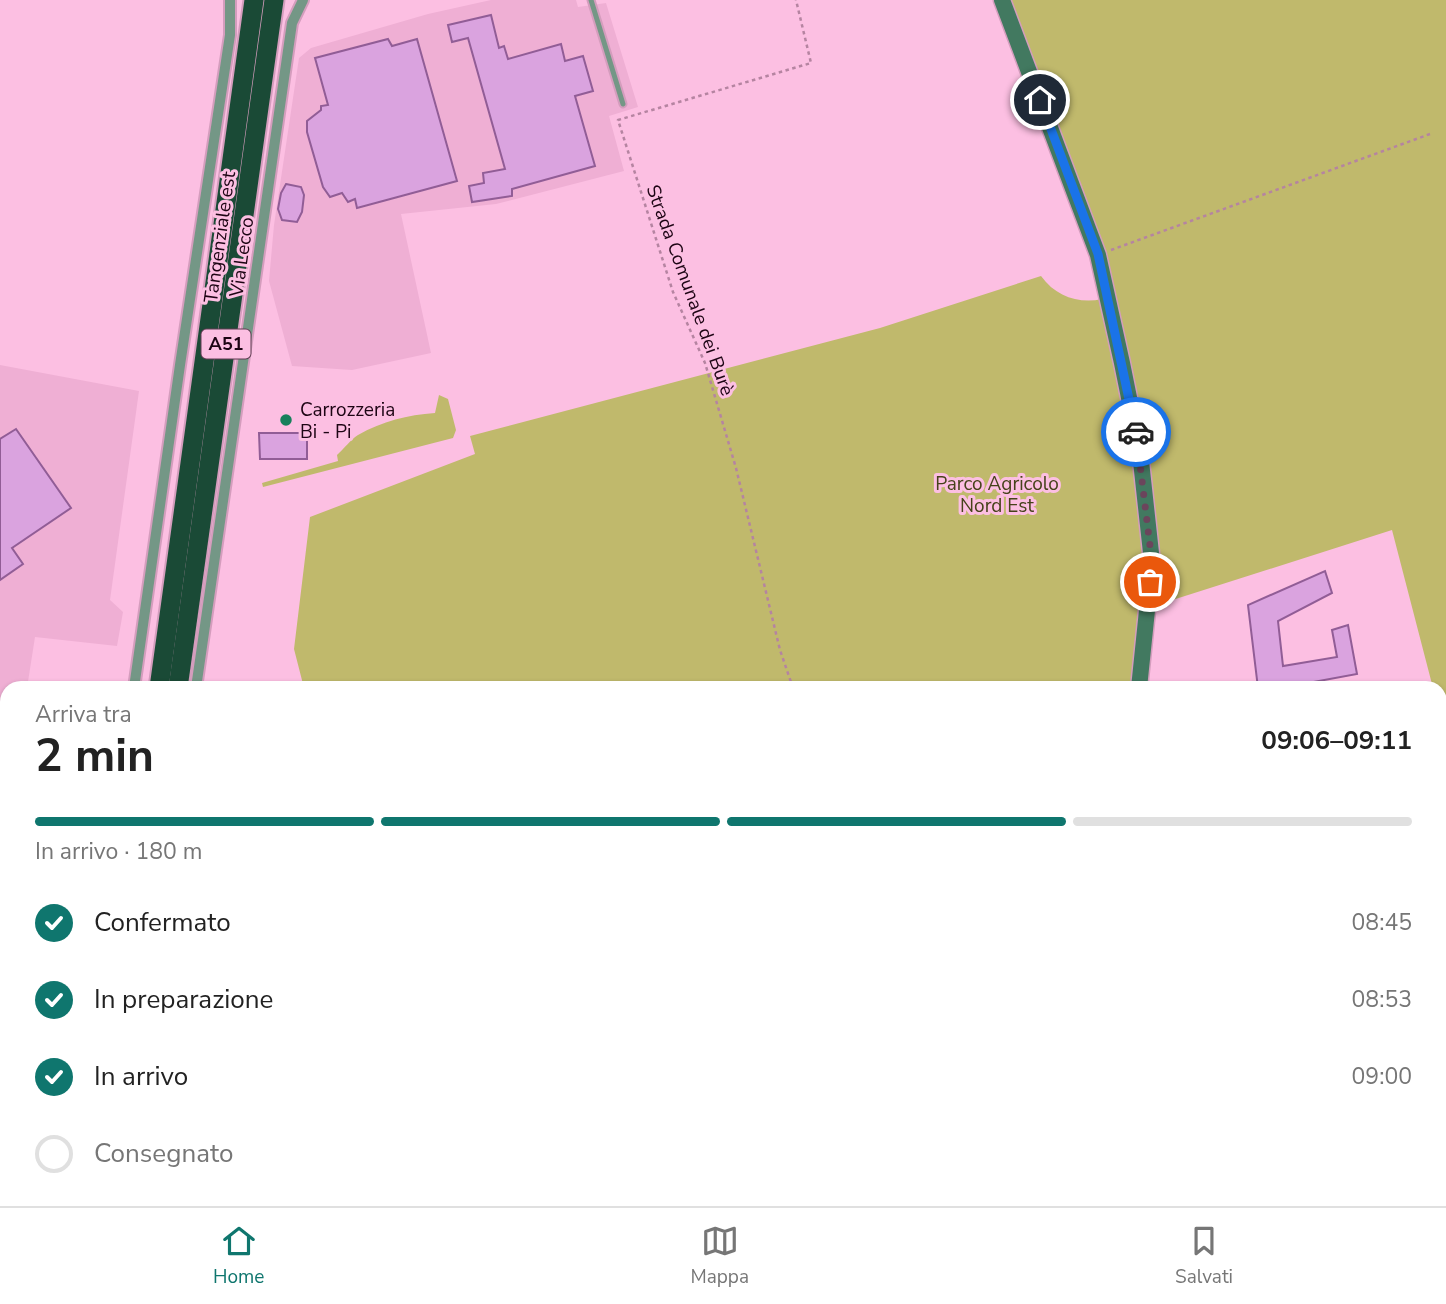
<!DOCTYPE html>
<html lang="it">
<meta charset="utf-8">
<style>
:root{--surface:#fff;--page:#f6f6f6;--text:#222;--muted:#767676;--line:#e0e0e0;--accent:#0f766e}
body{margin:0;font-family:"Nunito Sans",sans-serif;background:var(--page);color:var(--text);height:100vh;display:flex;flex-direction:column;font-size:26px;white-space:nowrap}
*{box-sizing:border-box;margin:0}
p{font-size:23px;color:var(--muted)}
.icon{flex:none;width:38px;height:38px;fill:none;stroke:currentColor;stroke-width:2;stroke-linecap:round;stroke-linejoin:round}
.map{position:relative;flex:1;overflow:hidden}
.details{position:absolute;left:0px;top:681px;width:1447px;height:527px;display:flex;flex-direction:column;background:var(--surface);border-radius:21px 21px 0 0;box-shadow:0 2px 5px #0004}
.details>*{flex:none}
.pin{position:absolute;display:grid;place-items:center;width:60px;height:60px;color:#fff;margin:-30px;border:4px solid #fff;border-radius:50%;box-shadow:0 2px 7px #0007}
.courier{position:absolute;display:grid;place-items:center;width:70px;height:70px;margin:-35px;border:5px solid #1a73e8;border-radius:50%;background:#fff;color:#222;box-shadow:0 2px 9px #0007}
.head em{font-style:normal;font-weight:700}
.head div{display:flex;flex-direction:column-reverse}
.head{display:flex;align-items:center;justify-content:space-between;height:119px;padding:0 35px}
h1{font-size:46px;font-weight:700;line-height:52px}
.bar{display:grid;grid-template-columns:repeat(4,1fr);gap:10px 7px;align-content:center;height:84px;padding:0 35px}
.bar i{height:9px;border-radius:5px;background:var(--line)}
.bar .current{background:var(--accent)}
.bar p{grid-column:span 4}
ol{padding:0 35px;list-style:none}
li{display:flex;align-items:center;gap:21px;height:77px}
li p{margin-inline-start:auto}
li .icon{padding:7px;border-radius:50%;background:var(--accent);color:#fff;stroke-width:4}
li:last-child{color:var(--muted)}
li i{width:38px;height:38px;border:4px solid var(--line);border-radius:50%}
.dock{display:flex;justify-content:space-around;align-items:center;height:98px;border-top:2px solid var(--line);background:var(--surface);font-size:19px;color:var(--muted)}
.dock a{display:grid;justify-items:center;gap:4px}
.dock .current{color:var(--accent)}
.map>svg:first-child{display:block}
</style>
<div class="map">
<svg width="1446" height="1206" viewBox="0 0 1446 1206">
<rect width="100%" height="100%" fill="#fcbfe2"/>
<g fill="#efafd4">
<polygon points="491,0 576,0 578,7 606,3 638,107 609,116 624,171 496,204 401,214 431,353 352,370 292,366 269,281 274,225 299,58 311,48 428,14"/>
<polygon points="0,365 139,391 110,600 123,612 117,646 35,637 27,688 7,688 7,833 0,883"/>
</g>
<g fill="#c0b96c">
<path d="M1007,0h439v738l-6,-22v-28h-7l-41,-158 -229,73 -8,7 -10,78h-841l-10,-39 16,-132 165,-63 -5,-18 410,-108 161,-52c18,25 47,30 75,19l-9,-38z"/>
<path d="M439,395l9,4 8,31 -3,8 -190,49 -1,-4 76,-22 -1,-6c7,-6 13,-15 21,-20 25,-14 49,-20 77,-22z"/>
<polygon points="135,1200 938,1200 939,1206 134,1206"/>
</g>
<g fill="#daa3df" stroke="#915d96" stroke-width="2">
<polygon points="491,15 499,48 504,46 508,59 561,44 565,61 583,56 593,91 575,96 595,166 512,189 512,196 472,202 469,186 484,183 483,173 505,169 468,38 452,42 448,25"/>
<polygon points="388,39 392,46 417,39 457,181 357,208 355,199 348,202 342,193 330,197 323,187 307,132 307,121 321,110 321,106 328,105 315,58"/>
<polygon points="286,184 301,187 304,195 302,212 297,222 282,220 278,209 281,193"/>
<polygon points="16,429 71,508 12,548 23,564 0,580 0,439"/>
<polygon points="259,433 307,433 307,459 260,459"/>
<polygon points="1325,571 1332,593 1278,621 1283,666 1337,657 1332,630 1348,625 1357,674 1281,688 1258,688 1248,605"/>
</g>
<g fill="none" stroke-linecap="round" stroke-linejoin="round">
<defs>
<polyline id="lane" points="591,0 623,104"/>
<g id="street">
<polyline points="134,688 180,365 230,35 230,0"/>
<polyline points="196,688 292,23 303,0"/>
<polyline points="1440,1076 1446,1076"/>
<polyline points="1371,1200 1371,1206"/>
<polyline points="64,1206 65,1200"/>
<polyline points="124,1206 125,1200"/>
</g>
<g id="secondary">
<polyline points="1002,0 1098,255 1122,363 1140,452 1152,562 1139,688"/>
<polyline points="1203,1200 1204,1206"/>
</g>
<g id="highway">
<polyline points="159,688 254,0"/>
<polyline points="178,688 274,0"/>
<polyline points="87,1206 87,1200"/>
<polyline points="106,1206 107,1200"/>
</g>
</defs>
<use href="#lane" stroke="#d49dbd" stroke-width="9"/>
<use href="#street" stroke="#d49dbd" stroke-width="14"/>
<use href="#secondary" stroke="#d49dbd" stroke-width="19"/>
<use href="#highway" stroke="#d49dbd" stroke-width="23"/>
<g stroke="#b584a1" stroke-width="2.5" stroke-dasharray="3.5 3.5" stroke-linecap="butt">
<polyline points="1111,250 1430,134"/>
<polyline points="669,686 669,688"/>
<polyline points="793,688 780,650 736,468 705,363 673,292 618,120 811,63 796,0"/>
</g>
<use href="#lane" stroke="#749786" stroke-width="5"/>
<use href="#street" stroke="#749786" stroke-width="10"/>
<use href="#secondary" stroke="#427960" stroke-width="16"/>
<use href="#highway" stroke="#1a4a36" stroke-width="19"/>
</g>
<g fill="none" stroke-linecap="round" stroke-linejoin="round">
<polyline stroke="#6b455c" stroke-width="7" stroke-dasharray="0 12.6" points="1136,432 1152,562 1150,582"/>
<polyline stroke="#1a73e8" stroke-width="9" points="1040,100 1098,254 1136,432"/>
</g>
<circle fill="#17805b" stroke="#fcbfe2" stroke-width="2.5" cx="286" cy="420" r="7"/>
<g text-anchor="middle" stroke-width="6" stroke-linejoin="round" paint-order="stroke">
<rect fill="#fcbfe2" stroke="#603c52" stroke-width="2" x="201.5" y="329.5" width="49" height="29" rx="5"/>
<g font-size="18" font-weight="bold" fill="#1d0414">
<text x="226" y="350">A51</text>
</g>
<g font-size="19" fill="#1d0414" stroke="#fcbfe2">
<text transform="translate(219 237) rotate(-82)" y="7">Tangenziale est</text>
<text transform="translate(241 257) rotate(-82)" y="7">Via Lecco</text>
<text transform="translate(691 290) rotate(70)" y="7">Strada Comunale dei Burè</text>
</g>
<g font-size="19" fill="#1d0414" stroke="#fcbfe2" text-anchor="start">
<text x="300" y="416">Carrozzeria<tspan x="300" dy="22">Bi - Pi</tspan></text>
</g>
<g font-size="19" fill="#46421a" stroke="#fcbfe2">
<text x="997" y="490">Parco Agricolo<tspan x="997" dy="22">Nord Est</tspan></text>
</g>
</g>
</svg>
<div class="pin" style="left:1150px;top:582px;background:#ea580c"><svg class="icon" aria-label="bag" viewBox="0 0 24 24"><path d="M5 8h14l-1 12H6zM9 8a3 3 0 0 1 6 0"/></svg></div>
<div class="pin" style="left:1040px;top:100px;background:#1f2937"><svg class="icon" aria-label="home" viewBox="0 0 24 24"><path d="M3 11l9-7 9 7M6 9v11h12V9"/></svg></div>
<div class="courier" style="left:1136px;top:432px"><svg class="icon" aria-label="car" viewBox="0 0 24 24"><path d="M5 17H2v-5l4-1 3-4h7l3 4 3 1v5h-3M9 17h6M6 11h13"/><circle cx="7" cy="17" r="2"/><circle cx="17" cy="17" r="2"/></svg></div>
<section class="details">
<div class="head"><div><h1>2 min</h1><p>Arriva tra</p></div><em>09:06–09:11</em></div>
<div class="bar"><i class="current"></i><i class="current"></i><i class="current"></i><i></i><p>In arrivo · 180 m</p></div>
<ol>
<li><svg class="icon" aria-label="check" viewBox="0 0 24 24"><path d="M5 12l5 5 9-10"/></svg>Confermato<p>08:45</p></li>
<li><svg class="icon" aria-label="check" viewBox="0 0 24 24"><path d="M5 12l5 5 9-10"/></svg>In preparazione<p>08:53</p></li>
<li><svg class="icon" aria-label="check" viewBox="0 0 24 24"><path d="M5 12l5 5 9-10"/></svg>In arrivo<p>09:00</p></li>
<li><i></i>Consegnato</li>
</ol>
</section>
</div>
<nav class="dock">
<a class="current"><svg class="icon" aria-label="home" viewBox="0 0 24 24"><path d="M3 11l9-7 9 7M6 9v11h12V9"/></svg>Home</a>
<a><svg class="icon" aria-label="map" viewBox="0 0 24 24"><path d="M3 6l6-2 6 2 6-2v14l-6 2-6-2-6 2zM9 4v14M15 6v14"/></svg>Mappa</a>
<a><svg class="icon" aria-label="saved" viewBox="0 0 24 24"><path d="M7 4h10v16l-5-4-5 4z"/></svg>Salvati</a>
</nav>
